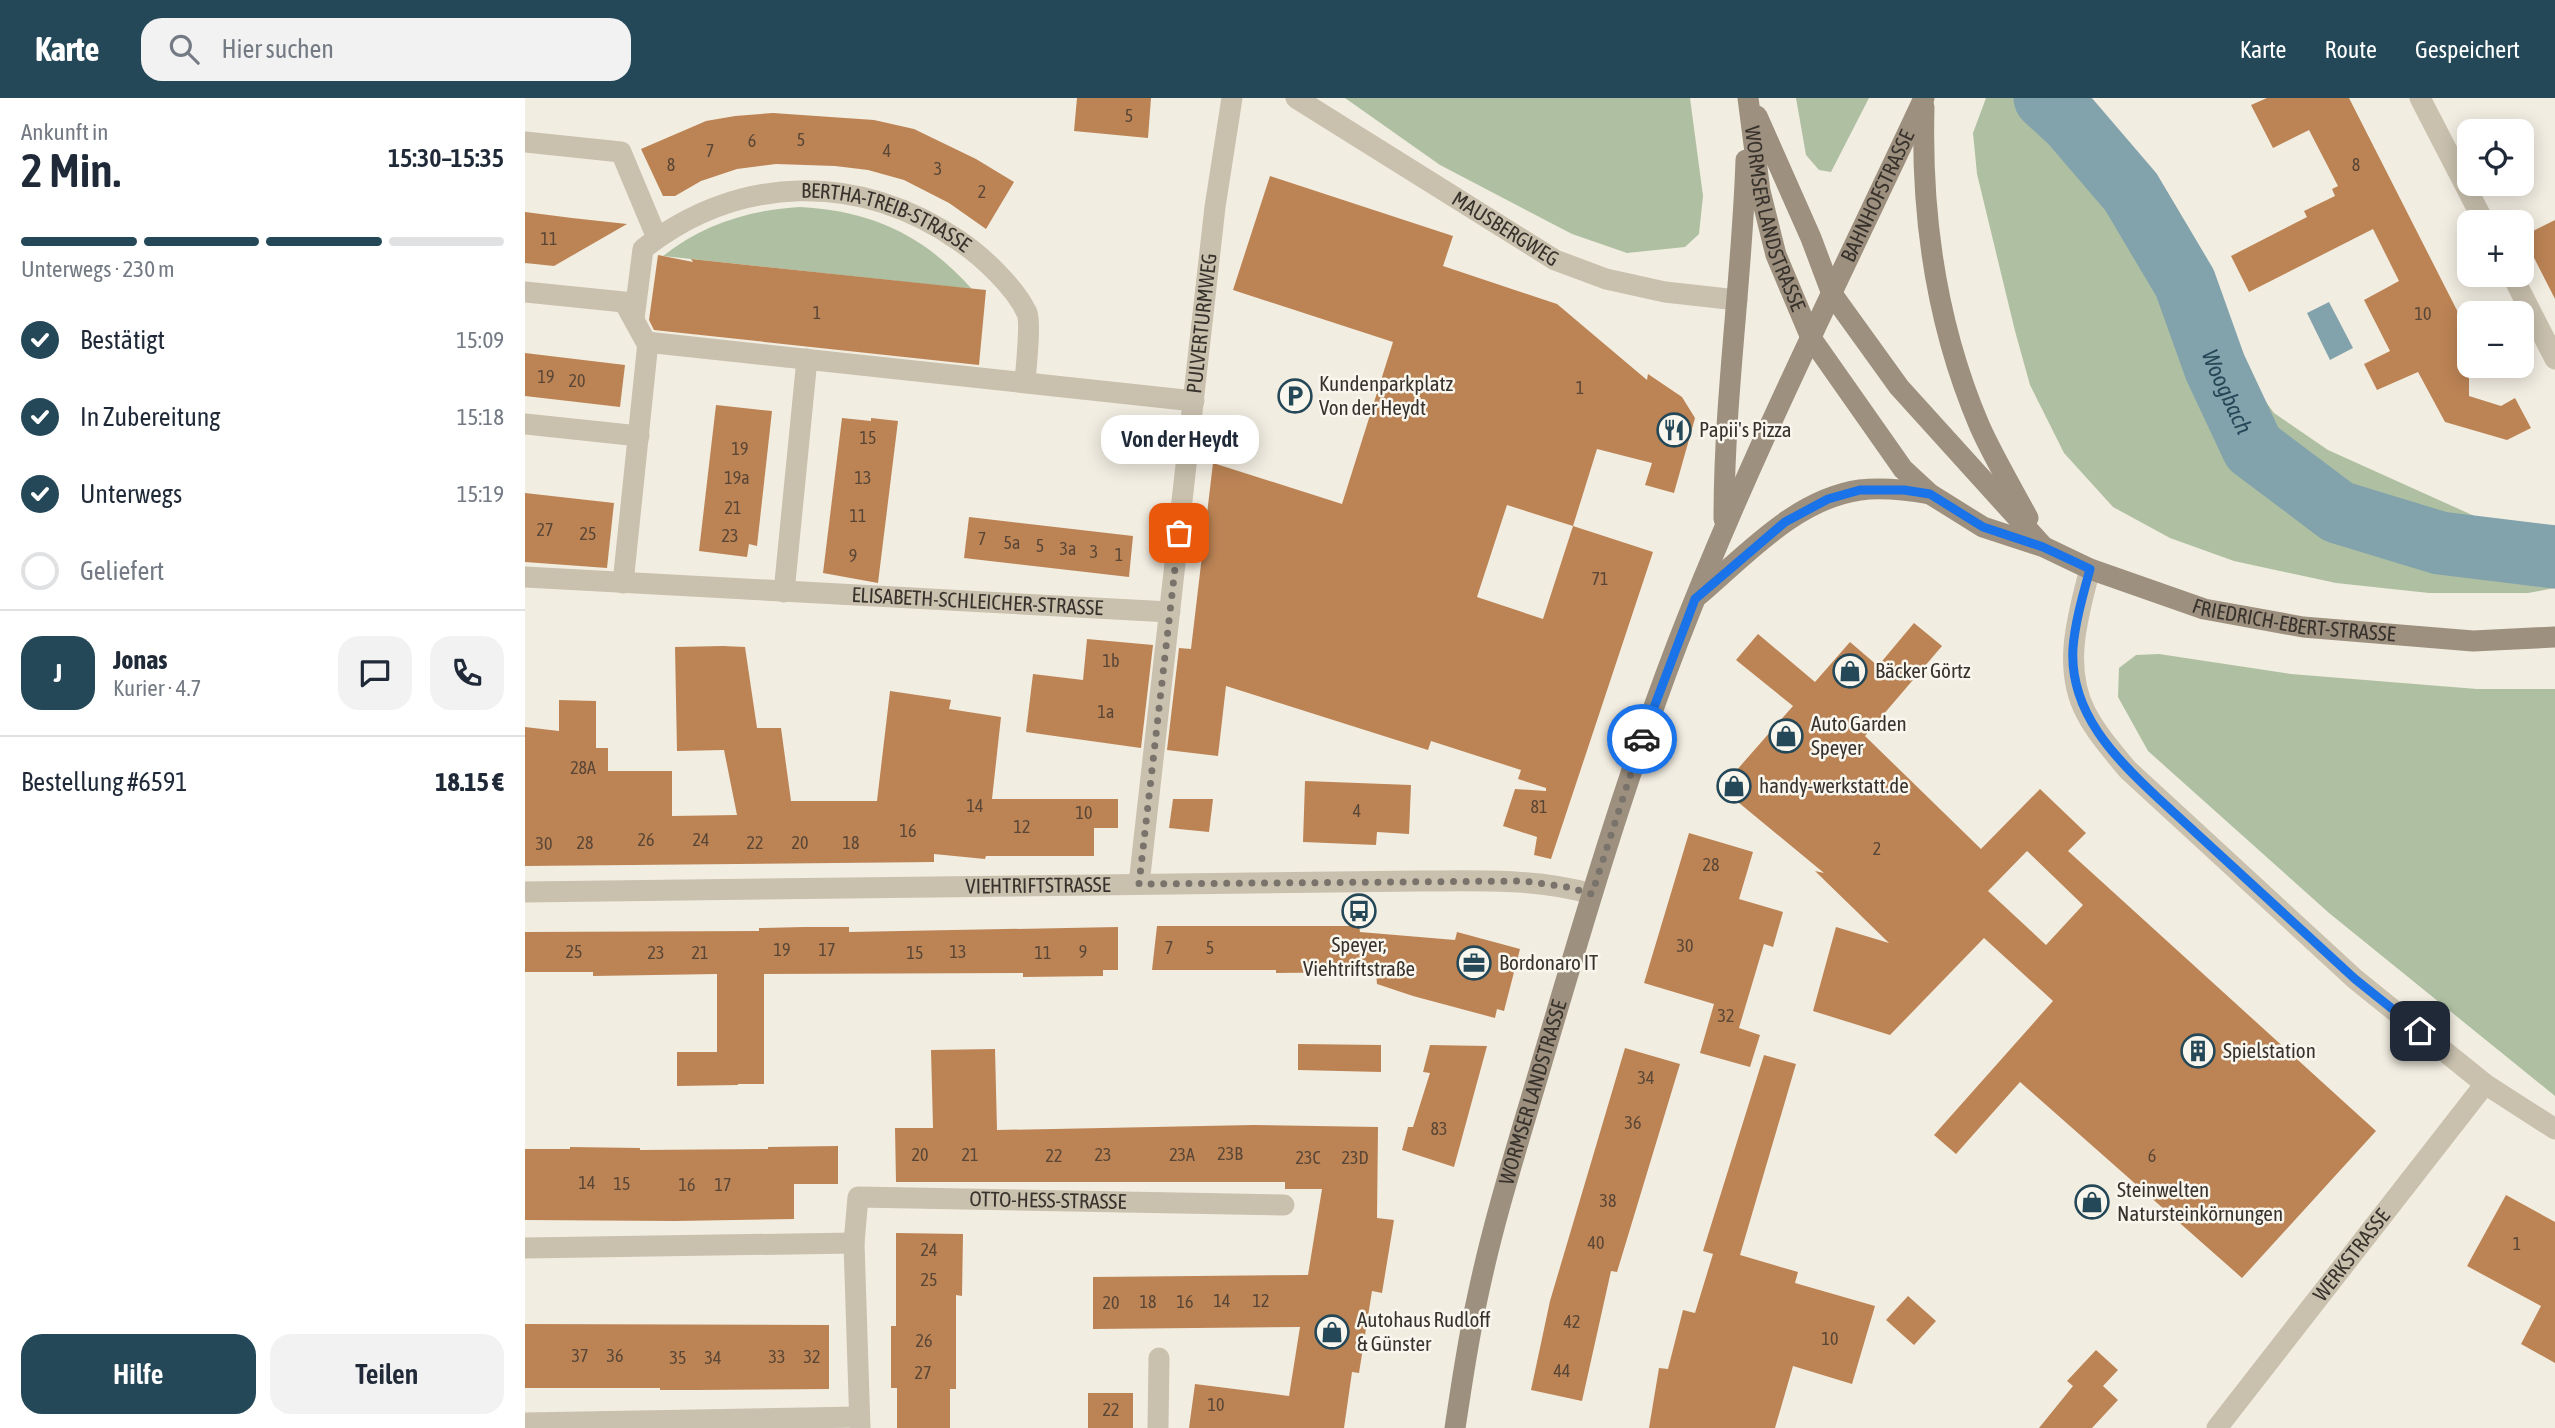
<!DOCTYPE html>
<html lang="de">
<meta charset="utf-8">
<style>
:root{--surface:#fff;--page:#f2f2f3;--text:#1f2937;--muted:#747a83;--line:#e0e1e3;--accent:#244857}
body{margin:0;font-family:"Asap Condensed",sans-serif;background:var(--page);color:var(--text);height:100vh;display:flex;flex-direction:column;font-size:26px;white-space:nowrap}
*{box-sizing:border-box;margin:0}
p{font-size:23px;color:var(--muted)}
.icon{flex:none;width:38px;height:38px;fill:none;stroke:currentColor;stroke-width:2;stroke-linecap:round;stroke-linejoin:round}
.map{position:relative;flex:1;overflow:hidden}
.drawer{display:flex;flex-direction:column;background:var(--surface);width:525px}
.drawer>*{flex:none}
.fabs{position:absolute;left:1932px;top:21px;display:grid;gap:14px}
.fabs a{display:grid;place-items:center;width:77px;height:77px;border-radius:14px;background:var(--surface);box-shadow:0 4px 18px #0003;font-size:35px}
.pin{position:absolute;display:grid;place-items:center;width:60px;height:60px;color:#fff;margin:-30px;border-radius:14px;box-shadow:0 4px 10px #0006}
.courier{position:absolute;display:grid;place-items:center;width:70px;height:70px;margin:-35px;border:5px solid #1a73e8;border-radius:50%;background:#fff;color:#222;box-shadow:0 2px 9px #0007}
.bubble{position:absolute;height:49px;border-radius:21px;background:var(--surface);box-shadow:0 4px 18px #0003;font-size:23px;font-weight:600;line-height:49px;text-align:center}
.summary em{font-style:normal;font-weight:600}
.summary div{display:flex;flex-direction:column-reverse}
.summary{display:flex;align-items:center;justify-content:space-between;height:119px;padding:0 21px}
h1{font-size:46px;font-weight:600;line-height:52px}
.bar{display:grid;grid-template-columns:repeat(4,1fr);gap:10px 7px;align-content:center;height:84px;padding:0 21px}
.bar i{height:9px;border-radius:5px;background:var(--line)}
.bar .current{background:var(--accent)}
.bar p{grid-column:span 4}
.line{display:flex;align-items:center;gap:18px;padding:0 21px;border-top:2px solid var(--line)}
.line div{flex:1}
.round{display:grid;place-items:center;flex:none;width:74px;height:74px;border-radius:21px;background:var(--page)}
ol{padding:0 21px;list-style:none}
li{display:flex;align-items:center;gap:21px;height:77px}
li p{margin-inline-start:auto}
li .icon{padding:7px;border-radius:50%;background:var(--accent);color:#fff;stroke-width:4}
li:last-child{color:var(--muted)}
li i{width:38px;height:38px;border:4px solid var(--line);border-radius:50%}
.action{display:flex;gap:14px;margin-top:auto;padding:14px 21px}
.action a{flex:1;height:80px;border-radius:21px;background:var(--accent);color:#fff;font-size:28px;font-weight:600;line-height:80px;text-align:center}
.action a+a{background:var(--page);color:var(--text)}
header{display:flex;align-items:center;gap:42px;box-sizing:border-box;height:98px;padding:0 35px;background:var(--accent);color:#fff}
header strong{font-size:33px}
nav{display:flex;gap:38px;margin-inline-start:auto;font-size:24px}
.search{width:490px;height:63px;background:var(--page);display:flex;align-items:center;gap:18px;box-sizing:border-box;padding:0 24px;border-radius:21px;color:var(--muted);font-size:26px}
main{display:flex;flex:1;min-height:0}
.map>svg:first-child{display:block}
</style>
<header>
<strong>Karte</strong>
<div class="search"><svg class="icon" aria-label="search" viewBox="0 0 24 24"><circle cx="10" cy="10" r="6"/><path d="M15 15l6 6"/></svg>Hier suchen</div>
<nav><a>Karte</a><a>Route</a><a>Gespeichert</a></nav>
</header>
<main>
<section class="drawer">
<div class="summary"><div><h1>2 Min.</h1><p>Ankunft in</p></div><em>15:30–15:35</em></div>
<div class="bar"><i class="current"></i><i class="current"></i><i class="current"></i><i></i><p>Unterwegs · 230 m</p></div>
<ol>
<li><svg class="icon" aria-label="check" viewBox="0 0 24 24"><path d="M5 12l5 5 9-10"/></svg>Bestätigt<p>15:09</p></li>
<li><svg class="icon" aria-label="check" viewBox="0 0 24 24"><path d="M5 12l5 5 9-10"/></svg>In Zubereitung<p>15:18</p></li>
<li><svg class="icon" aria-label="check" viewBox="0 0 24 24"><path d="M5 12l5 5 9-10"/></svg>Unterwegs<p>15:19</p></li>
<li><i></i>Geliefert</li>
</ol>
<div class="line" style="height:126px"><b class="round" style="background:var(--accent);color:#fff">J</b><div><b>Jonas</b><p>Kurier · 4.7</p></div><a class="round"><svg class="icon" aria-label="chat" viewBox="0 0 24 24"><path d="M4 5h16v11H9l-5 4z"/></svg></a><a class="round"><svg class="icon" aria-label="phone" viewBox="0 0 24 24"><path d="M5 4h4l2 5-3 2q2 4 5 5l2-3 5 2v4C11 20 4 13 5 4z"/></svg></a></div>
<div class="line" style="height:91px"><div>Bestellung #6591</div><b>18.15 €</b></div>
<div class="action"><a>Hilfe</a><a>Teilen</a></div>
</section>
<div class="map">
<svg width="2030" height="1330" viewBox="0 0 2030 1330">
<rect width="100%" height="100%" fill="#f2ede1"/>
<g fill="#afc0a2">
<polygon points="820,0 1165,0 1178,98 1174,136 1160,149 1102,155 1047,136 915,67"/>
<polygon points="1271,0 1344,0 1306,74 1294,72 1281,57"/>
<polygon points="1461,0 1566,0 1638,87 1667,141 1716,270 1749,315 1803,352 1996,439 2030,441 2030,490 2003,495 1904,495 1811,485 1709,463 1645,440 1588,409 1539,355 1505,287 1490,233 1452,76 1448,35"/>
<path d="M275,109c73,4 123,28 172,82l-309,-33c40,-32 86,-46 137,-49z"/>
<polygon points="1634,556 1766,576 1952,591 2030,591 2030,998 1804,815 1623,653 1593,599 1594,570 1611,557"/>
</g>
<polygon fill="#82a2ac" points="1804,204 1828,250 1805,262 1782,215"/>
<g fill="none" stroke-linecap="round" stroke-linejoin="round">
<path stroke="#82a2ac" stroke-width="63" id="s1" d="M1520,0l26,24 60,70 54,91 30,84 38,81 85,64 102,31 115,14"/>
</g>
<g fill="#bc8455" fill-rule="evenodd">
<polygon points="552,0 626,0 623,40 549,33"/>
<polygon points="1742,0 1824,0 1944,236 1944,298 1976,308 1990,300 2006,330 1982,342 1920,324 1893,274 1852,292 1839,266 1865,253 1839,202 1874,183 1848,131 1724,194 1706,158 1782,119 1779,113 1810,98 1807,91 1813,88 1784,32 1748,50 1726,7"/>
<polygon points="248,15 349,22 389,31 451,61 489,84 461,131 424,105 379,82 343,72 310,68 251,66 212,71 176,83 150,98 138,98 116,51 181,23 210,18"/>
<path d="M745,78l183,60 -10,30 114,38 90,76 1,-6 34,23 13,21 -21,75 -29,-8 7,-22 -55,-14 -24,77 80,26 -102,307 -17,-4 3,-18 -34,-11 12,-37 31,2v-3l-28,-9 3,-9 -90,-29 -3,9 -202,-64 -8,70 -51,-6 12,-102 12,1 22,-186 129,41 51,-162 -160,-52zM982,407l66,21 -30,93 -66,-22z"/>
<polygon points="0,114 47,120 102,126 29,168 0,165"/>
<polygon points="2030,122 2030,201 1998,138"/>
<polygon points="133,157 168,164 166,161 461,192 454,267 129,232 124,222"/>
<polygon points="0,255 100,267 95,309 0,298"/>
<polygon points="191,307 247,313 232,448 224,446 222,459 174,453"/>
<polygon points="317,320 346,323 346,320 373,323 353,485 298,475"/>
<polygon points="0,395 89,405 82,470 0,464"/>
<polygon points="444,419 608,438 604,479 439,460"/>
<path d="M1389,525l28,23 -77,90 116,113 59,-60 46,44 -18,18 308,280 -134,147 -222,-196 -64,72 -22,-19 119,-134 -69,-63 -94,97 -77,-24 23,-84 53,16 -74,-72 9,2 -103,-85 72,-82 -57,-46 22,-26 57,48 35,-40 28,24zM1502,753l56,54 -37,40 -58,-54z"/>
<polygon points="562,541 628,547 616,650 501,634 508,576 558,582"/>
<polygon points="198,548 220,549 232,630 256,630 266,703 352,703 365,593 426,602 424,611 476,619 467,701 593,701 593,730 569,730 569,758 461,758 460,761 409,756 409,764 0,768 0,629 34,633 34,602 71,603 71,650 83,650 83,673 147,673 147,718 212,717 199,652 152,653 150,549"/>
<polygon points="780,683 886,687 884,736 852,734 851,747 778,744"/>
<polygon points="648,701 688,701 684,734 644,730"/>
<polygon points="1164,735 1228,754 1214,801 1258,814 1248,849 1239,846 1214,930 1235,937 1225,969 1175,955 1189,906 1119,885"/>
<polygon points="632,828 834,828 835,834 930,842 932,834 995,851 979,913 972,911 970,920 888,898 852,886 851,874 751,875 751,872 627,872"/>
<polygon points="279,829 324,829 324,834 593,829 593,872 578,872 578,878 498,879 498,875 239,876 239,986 213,986 213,987 152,988 152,954 192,954 192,876 68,878 68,874 0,874 0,834 234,833 234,830"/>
<polygon points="773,946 856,947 856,974 773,972"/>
<polygon points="905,947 962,948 929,1069 877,1052 883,1029 888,1029 905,975 898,974"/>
<polygon points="1100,950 1155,966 1092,1174 1086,1173 1057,1303 1006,1292 1025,1203"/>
<polygon points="470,951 472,1032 728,1027 853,1029 852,1120 869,1122 857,1195 847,1193 834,1275 827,1274 819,1330 664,1330 670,1286 764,1298 775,1229 568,1231 568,1179 783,1177 797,1091 760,1091 760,1084 371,1084 370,1030 408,1030 406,952"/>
<polygon points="1239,957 1271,966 1215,1157 1273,1174 1270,1185 1350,1208 1327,1286 1268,1268 1250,1330 1124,1330 1134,1270 1143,1271 1158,1212 1170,1215 1188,1156 1178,1153"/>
<polygon points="313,1048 313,1086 269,1086 269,1121 150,1123 0,1122 0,1051 45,1051 45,1049 115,1050 115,1052 243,1051 243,1049"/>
<polygon points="1981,1097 2030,1124 2030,1265 1996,1246 2016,1208 1942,1168"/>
<polygon points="371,1135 438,1136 437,1198 431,1197 431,1291 425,1291 425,1330 372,1330 372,1290 366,1290 366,1228 371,1228"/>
<polygon points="1383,1198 1411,1223 1389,1247 1361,1222"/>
<polygon points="0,1226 304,1227 304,1291 171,1292 135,1292 135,1290 0,1290"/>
<polygon points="1571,1252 1593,1272 1578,1288 1593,1302 1567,1330 1514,1330 1548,1288 1542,1283"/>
<rect x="563" y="1295" width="45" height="35"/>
</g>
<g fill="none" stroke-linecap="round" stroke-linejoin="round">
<g stroke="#c9c0ae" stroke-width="21">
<path id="s2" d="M771,0l259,162 51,19 59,13 72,8"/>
<polyline points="1895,0 1959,124"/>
<polyline points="0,44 96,54 132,140"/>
<polyline points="1987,177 2030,261"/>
<polyline points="0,194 99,204 121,244 669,303"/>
<path id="s3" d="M109,221l9,-70c95,-75 216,-77 315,-9 24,16 57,47 69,73 4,10 -1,55 -2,69"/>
<polyline points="0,326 114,338"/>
<path d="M1565,471c-12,46 -28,99 -4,144 11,21 27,39 42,57l227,209 130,105 70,45"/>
<path id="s4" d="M0,479l645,35"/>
<polyline points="98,485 123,244"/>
<polyline points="259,494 282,261"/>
<path id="s5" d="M614,786l76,-677 17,-109"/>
<path id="s6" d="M0,794l894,-11c58,0 117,-3 173,13"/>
<path id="s7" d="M329,1145l4,-46 426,8"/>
<polyline points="0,1150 329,1145 335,1330"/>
<polyline points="0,1325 334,1319"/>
<polyline points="633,1330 634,1260"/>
<path id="s8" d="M1692,1330l268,-344"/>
</g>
<g stroke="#9d907f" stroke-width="21">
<path id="s9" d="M1223,0l12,93 16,64 35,83 92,131 27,25 53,33 61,20 46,22 114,40 99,18 170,14 82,-4"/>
<path d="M1399,9c-3,109 13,220 56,320 14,31 32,61 48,91"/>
<polyline points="1232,18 1286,140 1307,196 1374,289 1517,447"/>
<path d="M1199,421c0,-121 18,-239 22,-359"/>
<path d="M1174,497c47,-40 97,-96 161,-105 23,-3 47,0 70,4"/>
<path id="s10" d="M930,1330c7,-45 13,-89 23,-133 17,-81 43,-161 66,-240 41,-139 82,-278 134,-413 72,-186 162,-364 246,-544"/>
</g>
</g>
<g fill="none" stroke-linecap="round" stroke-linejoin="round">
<polyline stroke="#79736b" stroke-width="7" stroke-dasharray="0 12.6" points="654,435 614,786 998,783 1042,789 1067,796 1117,641"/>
<path stroke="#1a73e8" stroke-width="9" d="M1117,641l53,-140 90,-77 43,-23 32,-9h44l26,4 53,33 60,20 47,22c-7,26 -15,53 -17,79 -4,64 42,110 85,150l197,181 65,52"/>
</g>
<defs>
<symbol id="parking-ring" viewBox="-11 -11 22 22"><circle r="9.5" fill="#f9f6ee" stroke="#244857" stroke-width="1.5"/><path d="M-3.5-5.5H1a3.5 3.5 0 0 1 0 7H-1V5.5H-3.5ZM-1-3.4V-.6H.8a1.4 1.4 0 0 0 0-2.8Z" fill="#244857"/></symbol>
<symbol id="restaurant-ring" viewBox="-11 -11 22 22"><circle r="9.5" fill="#f9f6ee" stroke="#244857" stroke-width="1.5"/><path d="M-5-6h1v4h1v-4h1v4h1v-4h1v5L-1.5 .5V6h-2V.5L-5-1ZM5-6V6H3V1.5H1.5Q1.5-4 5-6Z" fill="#244857"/></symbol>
<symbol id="shop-ring" viewBox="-11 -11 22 22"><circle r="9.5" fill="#f9f6ee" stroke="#244857" stroke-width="1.5"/><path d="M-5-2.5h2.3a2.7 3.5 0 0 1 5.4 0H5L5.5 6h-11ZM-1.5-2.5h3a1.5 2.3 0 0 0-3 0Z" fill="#244857"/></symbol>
<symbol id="bus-ring" viewBox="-11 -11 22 22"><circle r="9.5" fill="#f9f6ee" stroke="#244857" stroke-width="1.5"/><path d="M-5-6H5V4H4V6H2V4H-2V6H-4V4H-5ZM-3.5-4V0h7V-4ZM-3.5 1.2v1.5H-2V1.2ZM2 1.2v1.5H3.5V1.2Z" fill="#244857"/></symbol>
<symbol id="office-ring" viewBox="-11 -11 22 22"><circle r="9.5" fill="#f9f6ee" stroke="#244857" stroke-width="1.5"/><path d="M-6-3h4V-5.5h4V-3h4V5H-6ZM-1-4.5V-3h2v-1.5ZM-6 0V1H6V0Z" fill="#244857"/></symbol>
<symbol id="building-ring" viewBox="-11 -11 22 22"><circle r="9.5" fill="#f9f6ee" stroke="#244857" stroke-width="1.5"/><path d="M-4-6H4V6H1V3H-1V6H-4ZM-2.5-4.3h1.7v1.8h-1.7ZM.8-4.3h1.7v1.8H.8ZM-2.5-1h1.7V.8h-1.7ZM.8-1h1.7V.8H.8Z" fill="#244857"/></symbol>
</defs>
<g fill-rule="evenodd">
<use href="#parking-ring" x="751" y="279" width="38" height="38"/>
<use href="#restaurant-ring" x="1130" y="313" width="38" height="38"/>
<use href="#shop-ring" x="1306" y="554" width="38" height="38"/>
<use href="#shop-ring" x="1242" y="619" width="38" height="38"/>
<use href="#shop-ring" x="1190" y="669" width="38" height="38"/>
<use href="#bus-ring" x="815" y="794" width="38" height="38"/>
<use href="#office-ring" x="930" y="846" width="38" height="38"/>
<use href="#building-ring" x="1654" y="934" width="38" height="38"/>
<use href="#shop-ring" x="1548" y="1085" width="38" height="38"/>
<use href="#shop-ring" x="788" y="1215" width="38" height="38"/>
</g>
<g text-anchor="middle" stroke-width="5" stroke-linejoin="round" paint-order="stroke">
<g font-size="18" fill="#594636">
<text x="604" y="24">5</text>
<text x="276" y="48">5</text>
<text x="227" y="49">6</text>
<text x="185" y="59">7</text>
<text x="362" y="59">4</text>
<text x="146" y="73">8</text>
<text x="1831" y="73">8</text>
<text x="413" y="77">3</text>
<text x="457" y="100">2</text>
<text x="24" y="147">11</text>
<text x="292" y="221">1</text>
<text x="1898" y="222">10</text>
<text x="21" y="285">19</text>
<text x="52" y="289">20</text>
<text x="1055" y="296">1</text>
<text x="343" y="346">15</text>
<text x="215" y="357">19</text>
<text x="212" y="386">19a</text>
<text x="338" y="386">13</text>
<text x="208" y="416">21</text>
<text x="333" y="424">11</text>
<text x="20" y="438">27</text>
<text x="63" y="442">25</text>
<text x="205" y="444">23</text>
<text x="457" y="447">7</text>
<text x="487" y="451">5a</text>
<text x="515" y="454">5</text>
<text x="543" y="457">3a</text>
<text x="569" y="460">3</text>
<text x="594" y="463">1</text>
<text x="328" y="464">9</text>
<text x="1075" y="487">71</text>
<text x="586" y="569">1b</text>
<text x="581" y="620">1a</text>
<text x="58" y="676">28A</text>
<text x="450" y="714">14</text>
<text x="1014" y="715">81</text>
<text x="832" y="719">4</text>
<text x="559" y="721">10</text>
<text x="497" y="735">12</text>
<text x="383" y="739">16</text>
<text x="121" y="748">26</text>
<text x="176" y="748">24</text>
<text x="60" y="751">28</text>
<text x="230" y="751">22</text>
<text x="275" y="751">20</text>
<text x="326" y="751">18</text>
<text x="19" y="752">30</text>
<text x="1352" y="757">2</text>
<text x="1186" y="773">28</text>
<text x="1160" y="854">30</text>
<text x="644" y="856">7</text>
<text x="685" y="856">5</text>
<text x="257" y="858">19</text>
<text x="302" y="858">17</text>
<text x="49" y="860">25</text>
<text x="433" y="860">13</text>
<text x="558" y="860">9</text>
<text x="131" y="861">23</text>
<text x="175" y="861">21</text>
<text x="390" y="861">15</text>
<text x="518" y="861">11</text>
<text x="1201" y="924">32</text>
<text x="1121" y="986">34</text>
<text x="1108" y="1031">36</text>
<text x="914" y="1037">83</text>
<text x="705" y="1062">23B</text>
<text x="395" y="1063">20</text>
<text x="445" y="1063">21</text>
<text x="578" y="1063">23</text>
<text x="657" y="1063">23A</text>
<text x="529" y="1064">22</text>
<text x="1627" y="1064">6</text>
<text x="783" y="1066">23C</text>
<text x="830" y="1066">23D</text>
<text x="62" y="1091">14</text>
<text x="97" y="1092">15</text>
<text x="162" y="1093">16</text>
<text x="198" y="1093">17</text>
<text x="1083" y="1109">38</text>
<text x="1071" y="1151">40</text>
<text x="1992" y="1152">1</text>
<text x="404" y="1158">24</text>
<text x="404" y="1188">25</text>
<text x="697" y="1209">14</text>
<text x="736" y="1209">12</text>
<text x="623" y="1210">18</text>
<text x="660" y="1210">16</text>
<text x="586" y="1211">20</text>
<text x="1047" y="1230">42</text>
<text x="1305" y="1247">10</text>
<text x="399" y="1249">26</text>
<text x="55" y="1264">37</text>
<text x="90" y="1264">36</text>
<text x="252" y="1265">33</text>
<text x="287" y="1265">32</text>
<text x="153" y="1266">35</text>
<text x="188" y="1266">34</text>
<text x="1037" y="1279">44</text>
<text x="398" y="1281">27</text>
<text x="691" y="1313">10</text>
<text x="586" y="1318">22</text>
</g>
<g font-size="21" fill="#38322c" stroke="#f9f6ee">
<text dy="7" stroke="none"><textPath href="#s10" startOffset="1307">BAHNHOFSTRASSE</textPath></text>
<text dy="7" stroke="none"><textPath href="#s9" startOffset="124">WORMSER LANDSTRASSE</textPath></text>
<text dy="7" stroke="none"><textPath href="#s3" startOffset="332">BERTHA-TREIB-STRASSE</textPath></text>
<text dy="7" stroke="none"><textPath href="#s2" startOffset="247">MAUSBERGWEG</textPath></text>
<text dy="7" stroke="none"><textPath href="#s5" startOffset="564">PULVERTURMWEG</textPath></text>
<text dy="7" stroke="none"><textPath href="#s4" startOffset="453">ELISABETH-SCHLEICHER-STRASSE</textPath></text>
<text dy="7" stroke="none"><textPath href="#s9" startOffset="836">FRIEDRICH-EBERT-STRASSE</textPath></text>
<text dy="7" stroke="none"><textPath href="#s6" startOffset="513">VIEHTRIFTSTRASSE</textPath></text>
<text dy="7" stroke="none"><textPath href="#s10" startOffset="345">WORMSER LANDSTRASSE</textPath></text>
<text dy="7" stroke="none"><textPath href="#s7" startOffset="236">OTTO-HESS-STRASSE</textPath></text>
<text dy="7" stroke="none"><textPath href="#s8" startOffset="219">WERKSTRASSE</textPath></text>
</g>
<g font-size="21" fill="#38322c" stroke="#f9f6ee" text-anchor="start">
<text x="794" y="293">Kundenparkplatz<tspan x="794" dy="24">Von der Heydt</tspan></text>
<text x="1174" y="339">Papii's Pizza</text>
<text x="1350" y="580">Bäcker Görtz</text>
<text x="1286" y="633">Auto Garden<tspan x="1286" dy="24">Speyer</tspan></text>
<text x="1234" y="695">handy-werkstatt.de</text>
<text x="834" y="854" text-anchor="middle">Speyer,<tspan x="834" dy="24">Viehtriftstraße</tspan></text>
<text x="974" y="872">Bordonaro IT</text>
<text x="1698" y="960">Spielstation</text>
<text x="1592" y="1099">Steinwelten<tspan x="1592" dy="24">Natursteinkörnungen</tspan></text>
<text x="832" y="1229">Autohaus Rudloff<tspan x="832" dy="24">&amp; Günster</tspan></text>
</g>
<g font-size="23" font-style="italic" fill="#244857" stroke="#f9f6ee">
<text dy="8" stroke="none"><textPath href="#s1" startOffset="350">Woogbach</textPath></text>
</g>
</g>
</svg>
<div class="fabs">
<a><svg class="icon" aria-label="locate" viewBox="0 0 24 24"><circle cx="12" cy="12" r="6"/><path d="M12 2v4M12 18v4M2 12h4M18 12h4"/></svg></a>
<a>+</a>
<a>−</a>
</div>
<div class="pin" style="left:654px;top:435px;background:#ea580c"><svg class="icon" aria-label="bag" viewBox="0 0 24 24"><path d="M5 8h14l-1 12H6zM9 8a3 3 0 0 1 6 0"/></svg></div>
<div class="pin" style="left:1895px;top:933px;background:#1f2937"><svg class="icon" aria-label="home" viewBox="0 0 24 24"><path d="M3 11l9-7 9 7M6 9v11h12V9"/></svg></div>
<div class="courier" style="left:1117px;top:641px"><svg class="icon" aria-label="car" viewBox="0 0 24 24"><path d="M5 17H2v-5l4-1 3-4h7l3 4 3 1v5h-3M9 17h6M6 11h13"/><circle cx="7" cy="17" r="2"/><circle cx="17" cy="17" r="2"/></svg></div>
<div class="bubble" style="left:576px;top:317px;width:158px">Von der Heydt</div>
</div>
</main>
